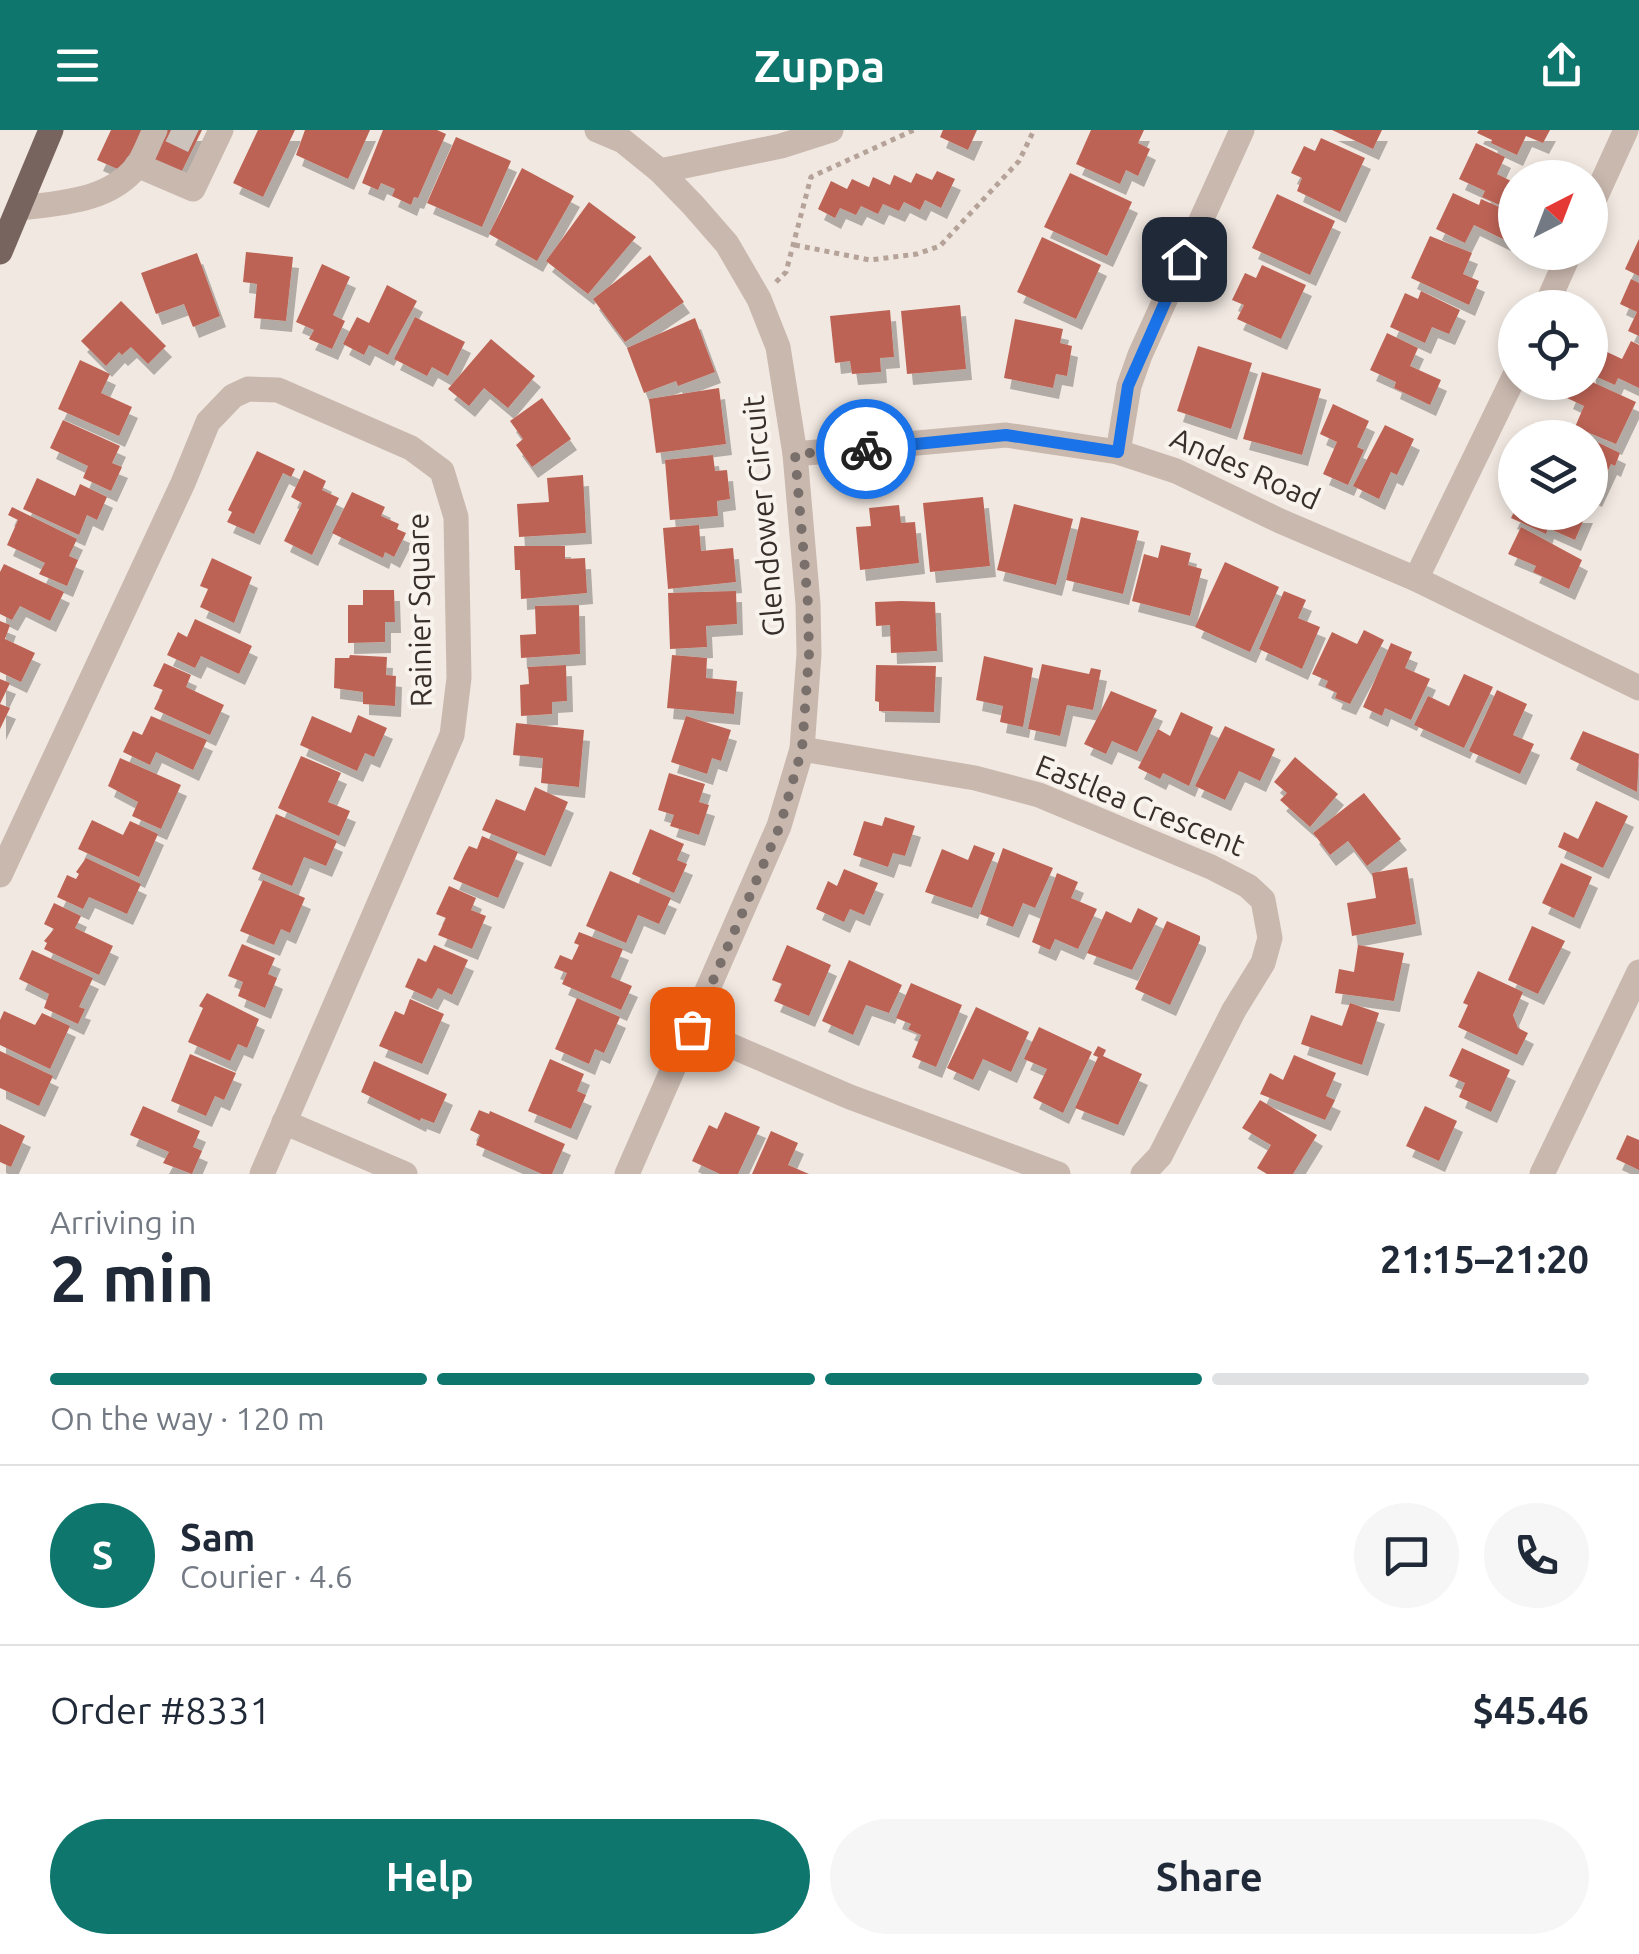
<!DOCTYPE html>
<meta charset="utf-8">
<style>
:root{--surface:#fff;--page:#f6f6f7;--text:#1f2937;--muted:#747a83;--line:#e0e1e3;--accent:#0f766e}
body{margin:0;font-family:Ubuntu,sans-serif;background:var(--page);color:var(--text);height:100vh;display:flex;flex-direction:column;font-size:38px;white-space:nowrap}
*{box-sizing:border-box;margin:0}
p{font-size:32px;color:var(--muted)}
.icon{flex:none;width:55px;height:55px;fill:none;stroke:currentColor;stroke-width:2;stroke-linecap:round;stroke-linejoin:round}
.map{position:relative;height:1044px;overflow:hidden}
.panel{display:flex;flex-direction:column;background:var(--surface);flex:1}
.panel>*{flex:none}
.needle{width:65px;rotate:42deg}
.tools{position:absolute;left:1498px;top:30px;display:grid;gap:20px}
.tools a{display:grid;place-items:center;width:110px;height:110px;border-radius:50%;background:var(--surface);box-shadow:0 5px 15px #0003;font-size:50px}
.pin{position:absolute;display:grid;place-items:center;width:85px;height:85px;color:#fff;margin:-42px;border-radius:20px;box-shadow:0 5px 15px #0006}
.courier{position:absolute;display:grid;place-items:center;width:100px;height:100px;margin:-50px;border:8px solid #1a73e8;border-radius:50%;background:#fff;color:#222;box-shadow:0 2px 12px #0007}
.summary em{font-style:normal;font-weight:700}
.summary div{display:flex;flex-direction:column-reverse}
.summary{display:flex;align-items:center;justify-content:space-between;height:170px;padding:0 50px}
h1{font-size:65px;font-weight:700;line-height:75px}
.bar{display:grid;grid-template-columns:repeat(4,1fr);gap:15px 10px;align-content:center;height:120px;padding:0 50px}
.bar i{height:12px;border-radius:8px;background:var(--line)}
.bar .on{background:var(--accent)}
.bar p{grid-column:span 4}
.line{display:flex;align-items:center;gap:25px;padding:0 50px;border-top:2px solid var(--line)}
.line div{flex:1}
.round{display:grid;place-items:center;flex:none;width:105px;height:105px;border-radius:52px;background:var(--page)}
.action{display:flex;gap:20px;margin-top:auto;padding:20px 50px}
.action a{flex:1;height:115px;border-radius:60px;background:var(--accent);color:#fff;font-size:40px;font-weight:700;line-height:115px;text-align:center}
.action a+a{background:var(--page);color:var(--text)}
header{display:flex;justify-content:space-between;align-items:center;height:130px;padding:0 50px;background:var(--accent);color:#fff;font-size:45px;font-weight:700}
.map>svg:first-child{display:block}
</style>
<header><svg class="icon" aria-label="menu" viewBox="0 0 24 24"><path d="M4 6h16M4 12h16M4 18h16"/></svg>Zuppa<svg class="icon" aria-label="share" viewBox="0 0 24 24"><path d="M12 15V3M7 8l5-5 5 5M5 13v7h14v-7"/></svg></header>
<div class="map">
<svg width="1639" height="1044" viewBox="0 0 1639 1044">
<defs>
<filter id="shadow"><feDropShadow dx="6" dy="11" stdDeviation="0" flood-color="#0004"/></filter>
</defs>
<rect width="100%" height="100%" fill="#f1e8e1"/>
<g fill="#bc6455" filter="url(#shadow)">
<polygon points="111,0 142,0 122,41 97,30"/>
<polygon points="167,0 202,0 181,43 153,30"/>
<polygon points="258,0 295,0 263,67 233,53"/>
<polygon points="305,0 370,0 348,49 296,25"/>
<polygon points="383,0 437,0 446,4 418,68 414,67 411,75 392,66 395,59 381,53 378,60 362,53"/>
<polygon points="943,0 977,0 968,20 940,7"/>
<polygon points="1091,0 1144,0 1138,13 1150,19 1138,46 1126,40 1120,54 1076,34"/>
<polygon points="1332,0 1382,0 1373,19"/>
<polygon points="1479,0 1550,0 1543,13 1526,6 1517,25 1491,13 1492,10 1477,3"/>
<polygon points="456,7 511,31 482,97 427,73"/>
<polygon points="1321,8 1365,28 1340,82 1297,61 1302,48 1291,43 1304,16 1315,21"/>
<polygon points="1476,13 1505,27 1497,44 1515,53 1515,82 1482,67 1485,61 1459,49"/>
<polygon points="522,38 574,66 537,131 489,104"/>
<polygon points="937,41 955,49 941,78 925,70 920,80 904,72 899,81 883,74 878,84 861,76 856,85 840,78 835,88 818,79 831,51 847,59 852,49 869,57 873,47 890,55 894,45 911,53 916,43 932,50"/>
<polygon points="1070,43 1132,72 1107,126 1044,97"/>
<polygon points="1453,63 1479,75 1481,69 1515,84 1505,110 1474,95 1465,113 1436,99"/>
<polygon points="1277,64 1335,91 1310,145 1252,118"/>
<polygon points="589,72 636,107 588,164 546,131"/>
<polygon points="1430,106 1472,123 1463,144 1479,151 1469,175 1411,148"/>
<polygon points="1042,107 1101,135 1076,189 1017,162"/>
<polygon points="1639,109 1639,146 1625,139"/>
<polygon points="246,122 293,127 286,191 254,188 257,154 243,152"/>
<polygon points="197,123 220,186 193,197 184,174 156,184 141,143"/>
<polygon points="650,125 684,172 625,212 593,169"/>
<polygon points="322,134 350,147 333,185 345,191 332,219 309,209 314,200 296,192"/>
<polygon points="1262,135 1306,155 1281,209 1237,189 1244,175 1232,170 1245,143 1256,148"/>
<polygon points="1631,149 1639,153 1639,206 1628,201 1637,182 1620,174"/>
<polygon points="387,155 417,171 388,225 369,215 364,225 343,214 357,187 369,193"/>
<polygon points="1421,161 1460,180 1449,204 1432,197 1425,213 1390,197 1405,163 1418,169"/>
<polygon points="121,171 166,216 148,234 131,217 122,225 119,222 106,236 81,211"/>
<polygon points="960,175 966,239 907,244 901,181"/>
<polygon points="890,180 894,227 880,228 881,242 852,244 850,231 835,233 830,186"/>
<polygon points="415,187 465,212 448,246 432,237 427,246 394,229"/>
<polygon points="695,188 715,242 678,256 676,251 644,263 627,218"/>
<polygon points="1015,189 1063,199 1060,213 1072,216 1067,246 1056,244 1053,258 1004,248"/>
<polygon points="1387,203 1418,218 1410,236 1441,250 1430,275 1394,258 1396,252 1370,240"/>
<polygon points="491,209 535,246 508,278 484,258 469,276 448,259"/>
<polygon points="1631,211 1639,215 1639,258 1618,248 1615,255 1590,244 1590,214 1622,229"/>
<polygon points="1198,216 1252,233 1231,299 1177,281"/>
<polygon points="80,230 110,244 101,263 132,277 119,306 58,279"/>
<polygon points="1262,242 1321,259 1302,325 1243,309"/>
<polygon points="1590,251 1636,272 1616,314 1575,297 1584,276 1567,268 1574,252"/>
<polygon points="719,258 726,314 656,323 649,269"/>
<polygon points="542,268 571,309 532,337 516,315 523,309 510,291"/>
<polygon points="1333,274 1369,291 1357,317 1364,320 1348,355 1323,344 1337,312 1320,304"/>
<polygon points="63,290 120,316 112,333 122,337 111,361 83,348 88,336 50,318"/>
<polygon points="1385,295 1414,309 1397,345 1391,342 1379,369 1353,356"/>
<polygon points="1597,312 1620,323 1615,336 1611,334 1596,366 1590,363 1590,313 1595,316"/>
<polygon points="257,321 295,339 291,347 283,343 254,404 227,392 232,382 228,380"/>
<polygon points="713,325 715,341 727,340 730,369 717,371 718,386 670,390 665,330"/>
<polygon points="304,340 326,351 322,360 339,368 312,425 284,411 302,373 291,367"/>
<polygon points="583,345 586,403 519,407 517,374 549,372 547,348"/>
<polygon points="37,348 75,366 80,354 107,367 97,390 87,385 79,405 23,379"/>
<polygon points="352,362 385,377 381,386 399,394 397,399 406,403 394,427 385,422 383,428 332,403"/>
<polygon points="983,367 990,436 930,442 923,373"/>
<polygon points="1014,374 1073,389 1056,455 997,440"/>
<polygon points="899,375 901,393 915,392 919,433 860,440 856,397 871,396 869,378"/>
<polygon points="12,377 77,409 69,426 78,430 67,456 39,444 45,433 7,415 18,390 8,385"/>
<polygon points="1514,382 1587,382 1575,410 1548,398 1546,404 1511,388"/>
<polygon points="1081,387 1139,401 1123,464 1066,450"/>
<polygon points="699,395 701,421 733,418 736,452 668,459 663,398"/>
<polygon points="1521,397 1582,430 1569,459 1533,442 1536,436 1508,424"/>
<polygon points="1161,415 1191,423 1188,435 1202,439 1190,486 1132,471 1144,424 1158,428"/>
<polygon points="514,416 565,416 565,429 585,428 587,463 521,469 520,440 515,440"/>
<polygon points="212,428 252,447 234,493 200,477 208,459 200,456"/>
<polygon points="1225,432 1279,457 1250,522 1195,497"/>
<polygon points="4,434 64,462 50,491 20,476 12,490 0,484 0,442"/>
<polygon points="363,460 394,460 395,492 385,492 385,512 348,513 348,475 363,475"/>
<polygon points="736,461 737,494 706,496 707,517 670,519 668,463"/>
<polygon points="1284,461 1306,470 1298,488 1320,497 1302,539 1259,519"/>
<polygon points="901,471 935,472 937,521 891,523 890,495 876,496 875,472"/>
<polygon points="579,475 580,524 521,528 520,505 536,504 535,476"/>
<polygon points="195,489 252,516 239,544 201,526 195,538 167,525 178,502 187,507"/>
<polygon points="0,491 10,495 5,509 35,523 21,552 0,542"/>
<polygon points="1364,500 1384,510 1350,574 1335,568 1337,563 1325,557 1328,551 1312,544 1332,502 1357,514"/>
<polygon points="1391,513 1412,522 1405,538 1430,549 1411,590 1385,578 1382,586 1363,577"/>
<polygon points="350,525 387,527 386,545 396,546 395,576 363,574 363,562 334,558 335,528 349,528"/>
<polygon points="672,525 707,528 706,548 737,551 734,584 667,578"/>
<polygon points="984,526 1033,538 1023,597 1000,592 1003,576 976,570"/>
<polygon points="164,533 191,545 186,557 224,575 210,605 154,579 163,560 153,556"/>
<polygon points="1042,534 1089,544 1091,538 1101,540 1093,580 1067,575 1060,606 1028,599"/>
<polygon points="566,535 567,571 552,572 552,584 521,586 520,555 529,554 528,537"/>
<polygon points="876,535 936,536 934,582 879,581 879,572 875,571"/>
<polygon points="1464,544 1493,557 1464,618 1414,595 1428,566 1449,576"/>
<polygon points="0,549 10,553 0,574 10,578 0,599"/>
<polygon points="1497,560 1527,574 1513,605 1534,614 1520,644 1469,621"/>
<polygon points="1111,561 1157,580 1137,622 1112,611 1106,624 1084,614"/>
<polygon points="1181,582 1213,597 1189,656 1163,643 1160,649 1138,638 1158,599 1170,606"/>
<polygon points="358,585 387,598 374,627 365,623 357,641 300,615 312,586 351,603"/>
<polygon points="151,586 207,610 193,640 156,622 150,635 123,622 133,601 142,605"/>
<polygon points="686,586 731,600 721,631 712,628 707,644 671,632"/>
<polygon points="516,593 584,600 579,657 541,653 543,628 513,625"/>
<polygon points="1225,596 1275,619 1260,651 1239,641 1225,670 1195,656"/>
<polygon points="1583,601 1639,624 1637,662 1570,629"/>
<polygon points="301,626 341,643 328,672 350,681 339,706 278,678"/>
<polygon points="1295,627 1338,664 1310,697 1280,670 1287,663 1274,652"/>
<polygon points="120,628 181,655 161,699 132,686 138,672 108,656"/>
<polygon points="669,643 705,654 699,672 709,675 699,705 670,696 674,685 658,680"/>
<polygon points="535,657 568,672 545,726 482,700 496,669 525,681"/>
<polygon points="1364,663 1401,709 1367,736 1348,711 1330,725 1313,703"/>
<polygon points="1596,671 1628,686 1603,738 1558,717 1564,702 1578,709"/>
<polygon points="276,684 337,711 326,736 304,727 292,756 252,739"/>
<polygon points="885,687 915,696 905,726 893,723 888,737 853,725 864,691 882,696"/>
<polygon points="92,690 123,705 130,691 158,704 139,747 78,719"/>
<polygon points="650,699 684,714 677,730 687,734 674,763 632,744"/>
<polygon points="482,706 518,722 498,768 453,749 465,723 469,716 477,719"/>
<polygon points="974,715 995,723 972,778 925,762 942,719 968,730"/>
<polygon points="1003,718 1053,738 1035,778 1023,773 1013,797 980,784"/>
<polygon points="86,728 141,754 127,784 89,767 83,779 57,767 67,745 76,749 79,744 76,742"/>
<polygon points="1561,733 1592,747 1574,788 1542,773"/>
<polygon points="1407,737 1416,794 1352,806 1347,773 1376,768 1372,743"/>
<polygon points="844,739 878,753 864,785 850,779 844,792 816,779 828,751 837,756"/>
<polygon points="610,741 671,768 659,794 638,785 626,813 586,796"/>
<polygon points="1057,743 1078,752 1071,768 1097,779 1078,819 1055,809 1050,820 1032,812"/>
<polygon points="263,750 305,768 290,803 281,799 274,815 240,801"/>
<polygon points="449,756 476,768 471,780 486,786 472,819 438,805 446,788 436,784"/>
<polygon points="54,773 81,786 75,798 113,816 99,845 44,819 47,813 44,811 54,799 44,794"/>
<polygon points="1138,778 1158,788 1132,840 1087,823 1106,781 1131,793"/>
<polygon points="1167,791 1200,806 1200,810 1170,875 1135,859"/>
<polygon points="1532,796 1565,811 1538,864 1508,850"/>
<polygon points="579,802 623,819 611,847 632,856 621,880 562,854 567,843 554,838 560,825 572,830 579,815 574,813"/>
<polygon points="242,814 275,828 268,844 277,848 265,878 238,866 243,852 228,846"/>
<polygon points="434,815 468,830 452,865 438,858 432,869 405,857 418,828 426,832"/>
<polygon points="787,815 831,835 809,886 774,871 782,854 772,850"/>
<polygon points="1358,815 1404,823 1394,871 1335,863 1339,839 1354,842"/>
<polygon points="32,820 93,848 79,877 85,879 78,894 44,878 49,864 19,849"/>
<polygon points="849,830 902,855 889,883 866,875 853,905 822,891"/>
<polygon points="1478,841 1523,862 1513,885 1518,898 1528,903 1517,925 1458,897 1468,875 1463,873"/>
<polygon points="911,853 962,875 936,937 912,927 921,905 908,899 911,894 896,888"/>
<polygon points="207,863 259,889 247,918 238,914 230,931 188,912 203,878 199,876"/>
<polygon points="577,868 620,887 604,923 595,919 589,934 555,919"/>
<polygon points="410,869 444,884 422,934 379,916 395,881 404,885"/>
<polygon points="1350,873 1379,883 1362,935 1301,914 1311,885 1342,896"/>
<polygon points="976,877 1029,902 1011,942 983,929 973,950 947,938"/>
<polygon points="4,881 35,895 42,883 70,896 50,939 0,915 0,890"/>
<polygon points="1039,897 1092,922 1063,983 1033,968 1047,939 1024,929"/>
<polygon points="1098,916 1106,920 1103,926 1142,944 1118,995 1075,978 1098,927 1093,925"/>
<polygon points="1462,918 1510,940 1491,982 1459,967 1465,953 1449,946"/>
<polygon points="0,921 53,946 39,976 0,958"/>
<polygon points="190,924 236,943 224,970 215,966 206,986 171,971"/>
<polygon points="1294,925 1336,943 1326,966 1335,970 1325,990 1260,964 1270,943 1283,950"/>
<polygon points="550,929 584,944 577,961 586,965 571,999 528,981"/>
<polygon points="374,931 447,964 434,993 421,988 420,991 361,962"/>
<polygon points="1260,970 1317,1005 1293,1044 1267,1044 1257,1038 1271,1015 1242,998"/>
<polygon points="143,976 200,1001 193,1017 202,1021 192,1044 163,1033 169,1022 130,1005"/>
<polygon points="1425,976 1457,991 1439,1031 1406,1016"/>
<polygon points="479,980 489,984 490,981 565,1014 552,1044 542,1044 476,1015 480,1005 470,1000"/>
<polygon points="725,982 760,997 738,1044 720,1044 692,1031 709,995 717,999"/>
<polygon points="0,994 25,1006 11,1037 0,1032"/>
<polygon points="771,1001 798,1013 788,1035 809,1044 752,1044"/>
<polygon points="1627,1005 1639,1010 1639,1040 1616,1029"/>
</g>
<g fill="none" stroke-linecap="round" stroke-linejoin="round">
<polyline stroke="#ccc3bd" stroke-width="25" stroke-dasharray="25 12" stroke-linecap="butt" points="171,0 198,13"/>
<g stroke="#b5a298" stroke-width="5" stroke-dasharray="5 5" stroke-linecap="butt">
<polyline points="795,115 870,130 917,124 940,116 1019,31 1034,0"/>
<polyline points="776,152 786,142 811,47 914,0"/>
</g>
<g stroke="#c9b8ae" stroke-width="25">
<polyline points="597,0 623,11 660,41 693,75 727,114 759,169 778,217 795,324 808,474 809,524 802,619 779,696 627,1044"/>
<polyline points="137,35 193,59 221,0"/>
<polyline points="660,41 781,16 831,0"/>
<path d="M20,78c41,-5 90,-7 117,-42 8,-10 12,-25 18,-36"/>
<polyline points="1590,79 1626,0"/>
<polyline points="1545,178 1570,122"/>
<polyline points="1118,322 1129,256 1140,225 1242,0"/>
<polyline points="795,324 1006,305 1118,322 1176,341 1280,391 1416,449 1639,558"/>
<polyline points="1416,449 1515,245"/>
<polyline points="802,619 975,648 1039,665 1211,737 1248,756 1263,770 1270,808 1263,833 1234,880 1160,1026 1143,1044"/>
<polyline points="0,745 183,353 208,292 233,266 248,259 278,260 411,318 442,341 456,387 459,548 452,605 262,1044"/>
<polyline points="692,899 850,967 1058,1044"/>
<polyline points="284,992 405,1044"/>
<polyline points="1542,1044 1639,842"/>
</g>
<polyline stroke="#78645e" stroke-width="25" points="0,122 51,0"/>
</g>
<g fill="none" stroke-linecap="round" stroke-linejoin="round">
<polyline stroke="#796f6b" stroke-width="10" stroke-dasharray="0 18" points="692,899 780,696 802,619 809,524 808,474 795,324 866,319"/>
<polyline stroke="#1a73e8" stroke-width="12" points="866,319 1006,305 1118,322 1128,256 1184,129"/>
</g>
<g text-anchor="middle" stroke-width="8" stroke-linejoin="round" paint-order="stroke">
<g font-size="30" fill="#382e2b" stroke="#f9f3ed">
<text transform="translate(1245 339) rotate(24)" y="10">Andes Road</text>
<text transform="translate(764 386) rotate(-95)" y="10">Glendower Circuit</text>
<text transform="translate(420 480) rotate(-91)" y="10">Rainier Square</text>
<text transform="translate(1140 676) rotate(22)" y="10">Eastlea Crescent</text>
</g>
</g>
</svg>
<div class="tools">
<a><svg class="needle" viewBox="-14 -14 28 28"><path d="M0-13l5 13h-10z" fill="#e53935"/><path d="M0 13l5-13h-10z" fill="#747a83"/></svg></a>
<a><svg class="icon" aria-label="locate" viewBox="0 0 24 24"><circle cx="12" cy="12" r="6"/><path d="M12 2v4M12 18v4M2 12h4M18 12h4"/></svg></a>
<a><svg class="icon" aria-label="layers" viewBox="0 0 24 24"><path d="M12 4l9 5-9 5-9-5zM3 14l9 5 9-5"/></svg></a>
</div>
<div class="pin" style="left:692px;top:899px;background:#ea580c"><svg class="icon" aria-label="bag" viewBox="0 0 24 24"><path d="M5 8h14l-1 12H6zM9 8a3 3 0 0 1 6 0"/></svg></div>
<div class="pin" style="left:1184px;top:129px;background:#1f2937"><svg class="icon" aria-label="home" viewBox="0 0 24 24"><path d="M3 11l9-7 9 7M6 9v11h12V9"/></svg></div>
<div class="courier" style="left:866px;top:319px"><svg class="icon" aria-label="bike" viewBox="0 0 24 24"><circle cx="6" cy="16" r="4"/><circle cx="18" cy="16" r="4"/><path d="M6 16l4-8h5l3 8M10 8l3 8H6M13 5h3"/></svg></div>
</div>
<section class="panel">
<div class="summary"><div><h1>2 min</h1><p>Arriving in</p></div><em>21:15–21:20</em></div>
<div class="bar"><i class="on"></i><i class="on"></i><i class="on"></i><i></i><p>On the way · 120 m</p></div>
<div class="line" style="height:180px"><b class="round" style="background:var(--accent);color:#fff">S</b><div><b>Sam</b><p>Courier · 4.6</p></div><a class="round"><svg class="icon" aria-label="chat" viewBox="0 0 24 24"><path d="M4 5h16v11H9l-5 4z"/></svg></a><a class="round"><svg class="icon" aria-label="phone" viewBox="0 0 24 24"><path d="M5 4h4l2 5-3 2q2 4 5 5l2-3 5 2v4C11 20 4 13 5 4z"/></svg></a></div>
<div class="line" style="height:130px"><div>Order #8331</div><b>$45.46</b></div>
<div class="action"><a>Help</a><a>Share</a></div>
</section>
